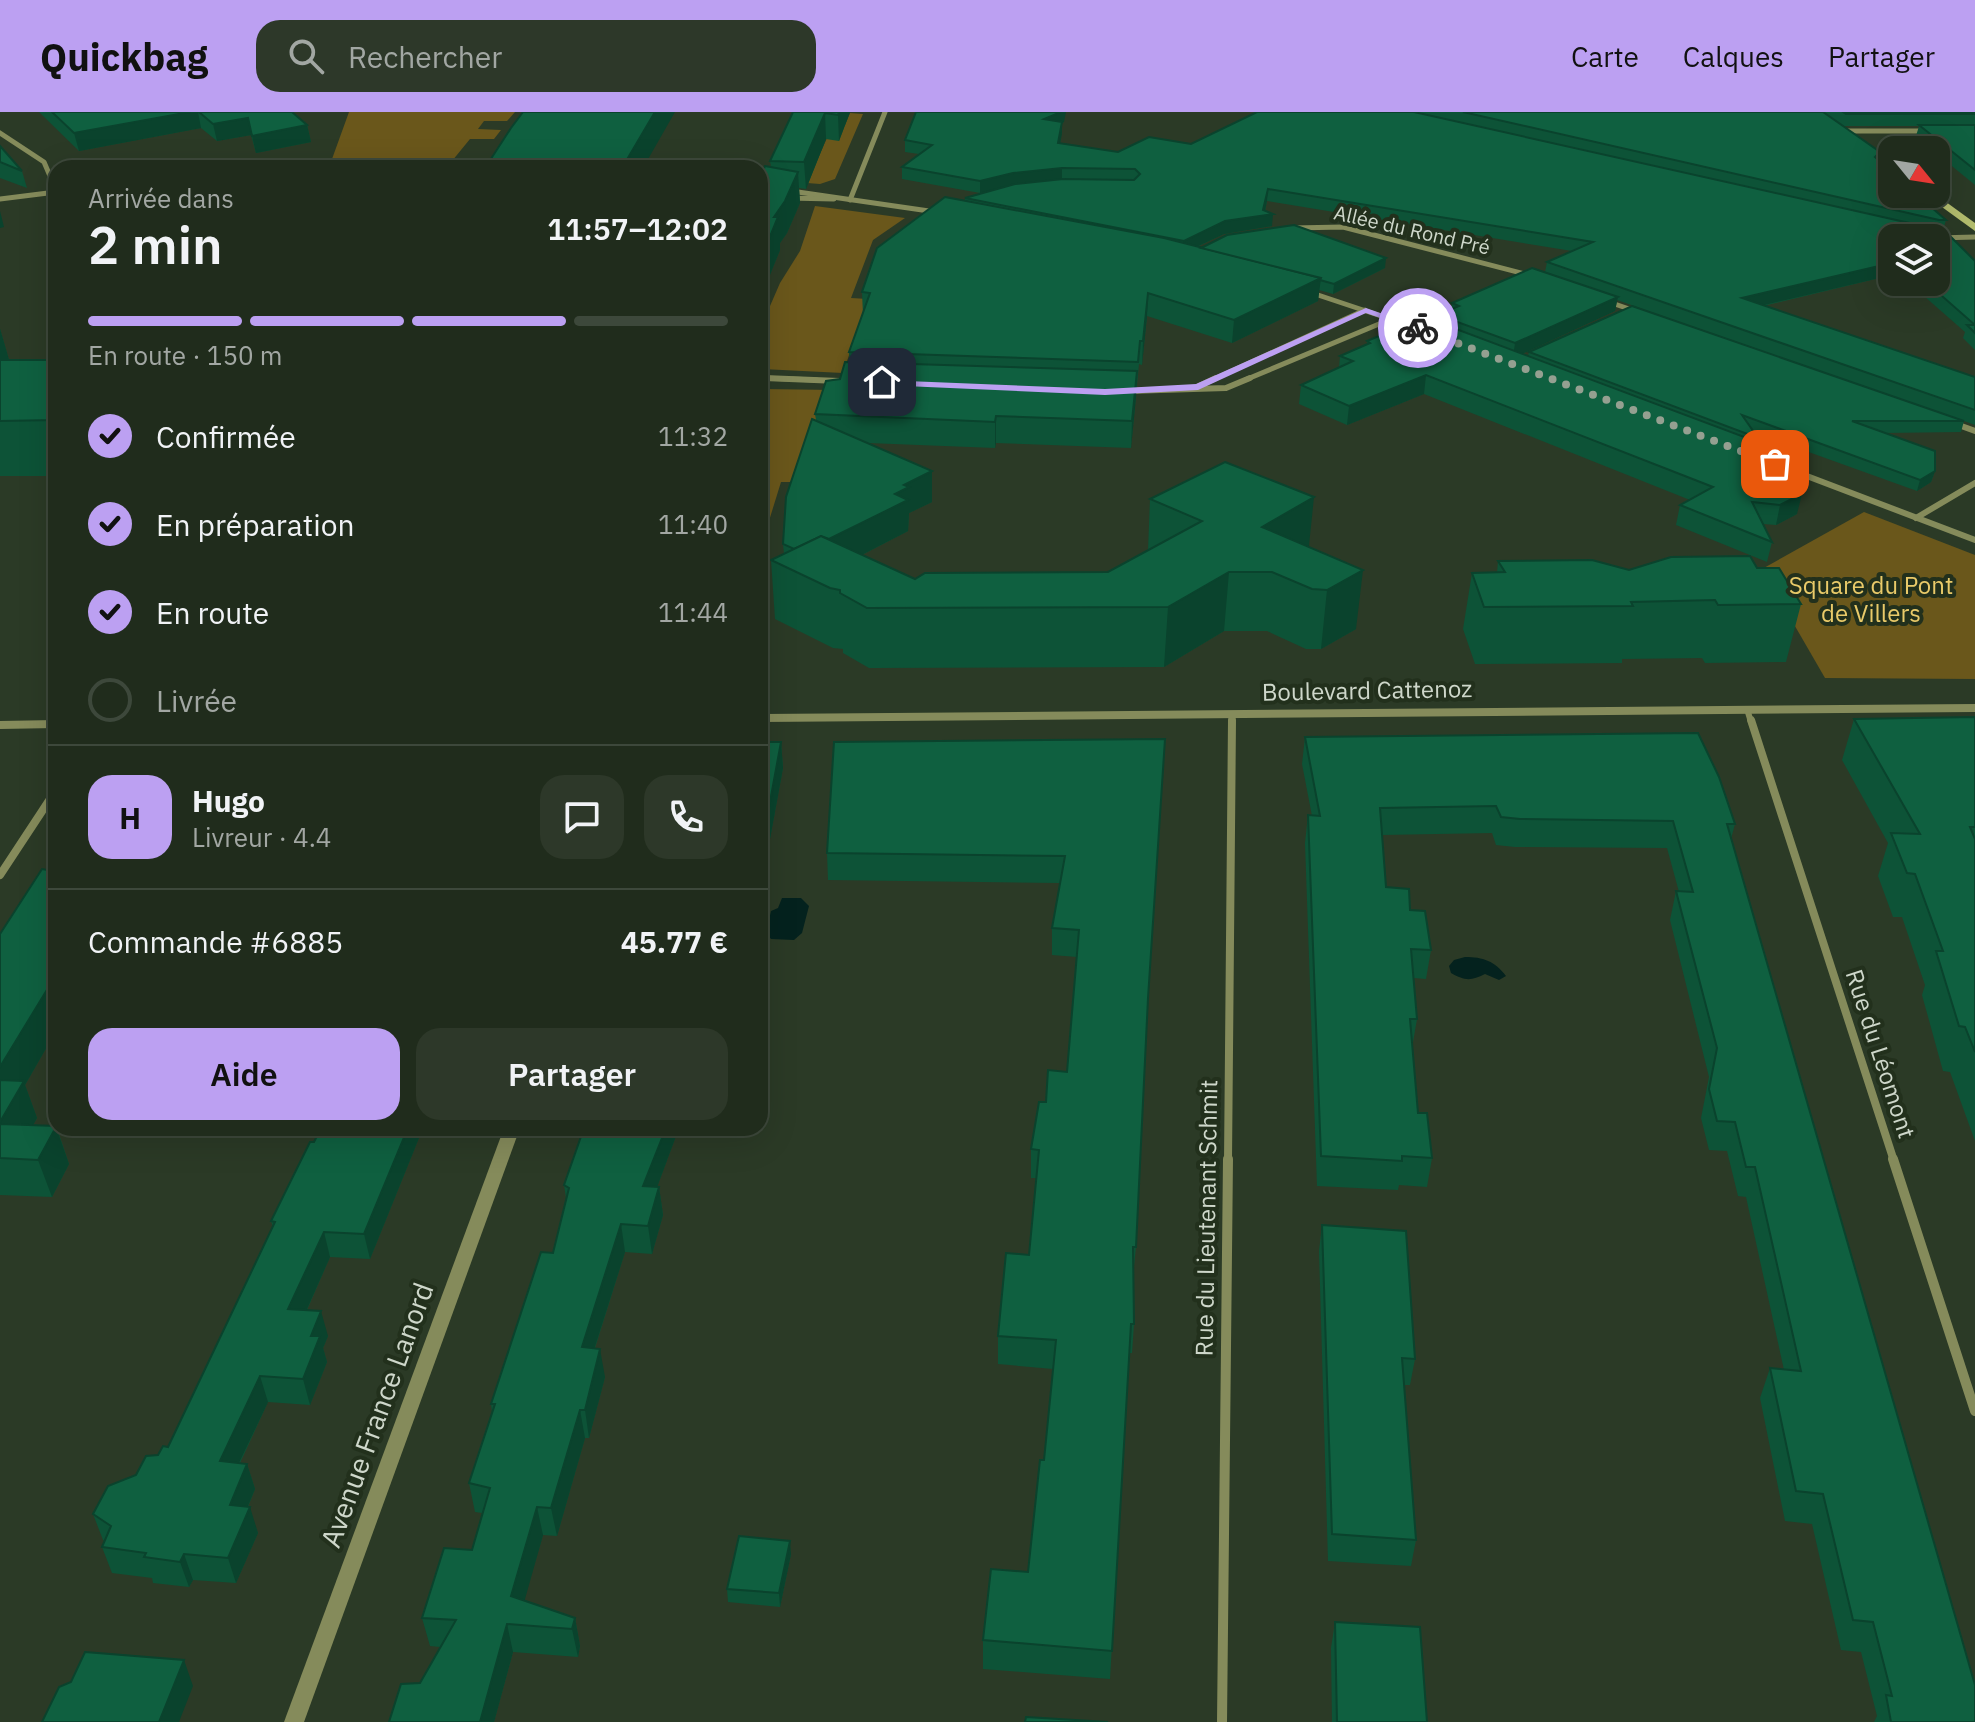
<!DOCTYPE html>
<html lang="fr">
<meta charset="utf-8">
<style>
:root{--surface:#202c1c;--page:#2d3829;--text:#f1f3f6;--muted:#a2a7a3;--line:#3d483b;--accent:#bca0f2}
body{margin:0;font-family:"IBM Plex Sans",sans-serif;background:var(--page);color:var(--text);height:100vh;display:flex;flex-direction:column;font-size:30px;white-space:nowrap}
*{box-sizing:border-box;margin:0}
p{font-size:26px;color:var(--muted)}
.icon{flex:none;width:44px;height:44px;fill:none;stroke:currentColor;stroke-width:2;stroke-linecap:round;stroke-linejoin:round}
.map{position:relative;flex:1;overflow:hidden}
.panel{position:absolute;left:48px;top:48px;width:720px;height:976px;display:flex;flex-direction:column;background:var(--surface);border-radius:24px;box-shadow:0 8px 32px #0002,0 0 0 2px var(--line)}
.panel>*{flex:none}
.needle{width:52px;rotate:120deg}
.tools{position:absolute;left:1878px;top:24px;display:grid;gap:16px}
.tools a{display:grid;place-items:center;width:72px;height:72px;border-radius:16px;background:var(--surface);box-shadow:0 8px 32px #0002,0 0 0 2px var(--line);font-size:40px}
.pin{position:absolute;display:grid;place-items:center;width:68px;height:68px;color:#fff;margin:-34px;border-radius:16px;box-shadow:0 4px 12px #0006}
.courier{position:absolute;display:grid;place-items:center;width:80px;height:80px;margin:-40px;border:6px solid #bca0f2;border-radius:50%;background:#fff;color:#222;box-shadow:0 2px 10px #0007}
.head em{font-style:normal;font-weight:600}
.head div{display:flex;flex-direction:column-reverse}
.head{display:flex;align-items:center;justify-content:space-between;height:136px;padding:0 40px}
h1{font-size:52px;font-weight:600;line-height:60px}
.bar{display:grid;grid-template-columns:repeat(4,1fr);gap:12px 8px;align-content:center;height:96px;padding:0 40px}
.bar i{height:10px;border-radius:6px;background:var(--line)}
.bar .current{background:var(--accent)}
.bar p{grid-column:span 4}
.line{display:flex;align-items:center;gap:20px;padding:0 40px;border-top:2px solid var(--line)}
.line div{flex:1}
.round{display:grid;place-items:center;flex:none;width:84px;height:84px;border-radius:24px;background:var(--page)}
ol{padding:0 40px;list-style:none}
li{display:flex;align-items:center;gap:24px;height:88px}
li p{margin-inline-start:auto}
li .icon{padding:8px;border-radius:50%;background:var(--accent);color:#111;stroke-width:4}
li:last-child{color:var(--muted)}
li i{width:44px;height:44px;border:4px solid var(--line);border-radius:50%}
.primary-button{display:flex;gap:16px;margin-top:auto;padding:16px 40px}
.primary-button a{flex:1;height:92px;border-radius:24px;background:var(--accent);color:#111;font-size:32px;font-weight:600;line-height:92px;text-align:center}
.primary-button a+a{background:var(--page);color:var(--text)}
header{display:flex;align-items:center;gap:48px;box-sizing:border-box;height:112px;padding:0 40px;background:var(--accent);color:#111}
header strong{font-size:38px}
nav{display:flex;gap:44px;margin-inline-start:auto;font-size:28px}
.search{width:560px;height:72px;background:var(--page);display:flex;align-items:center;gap:20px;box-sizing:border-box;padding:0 28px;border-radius:24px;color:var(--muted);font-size:30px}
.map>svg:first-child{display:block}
</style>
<header>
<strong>Quickbag</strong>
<div class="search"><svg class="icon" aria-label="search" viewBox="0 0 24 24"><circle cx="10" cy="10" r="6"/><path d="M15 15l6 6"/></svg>Rechercher</div>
<nav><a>Carte</a><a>Calques</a><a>Partager</a></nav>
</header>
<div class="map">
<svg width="1975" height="1610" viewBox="0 0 1975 1610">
<rect width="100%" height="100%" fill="#2b3a26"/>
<g fill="#6a571b">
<polygon points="349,0 515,0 507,9 484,9 478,17 501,18 494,27 470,27 452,49 332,47"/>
<polygon points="850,1 863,2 835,67 820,72 807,71 831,17 845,13"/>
<polygon points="815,94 905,106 873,128 851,186 868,187 843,261 760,257 760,217 780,171 800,139"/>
<polygon points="760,277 835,278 796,370 781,370 760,438"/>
<polygon points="1864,400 1975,443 1975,567 1825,566 1762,457"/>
</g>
<g fill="#04221e">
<polygon points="782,786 801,786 809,794 802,821 794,828 771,827 766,821 771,799 778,796"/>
<path d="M1465,845c18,0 30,4 41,19l-7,4 -14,-6c-14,7 -20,7 -34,-1l-2,-7 5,-6z"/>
</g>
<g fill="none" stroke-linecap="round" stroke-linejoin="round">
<g stroke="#858b5b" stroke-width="5">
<polyline points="1842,19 1926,19"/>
<polyline points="0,21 44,50 56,78"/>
<polyline points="791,79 936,100"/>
<polyline points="788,86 834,87"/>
<polyline points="0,87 56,80"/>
<polyline points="850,88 885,0"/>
<polyline points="1293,116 1343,115 1529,163"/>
<polyline points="1936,126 1975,125"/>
<polyline points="1309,180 1417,216"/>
<polyline points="1606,189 1635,199"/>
<polyline points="760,266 817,268"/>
<polyline points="1212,268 1365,198"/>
<polyline points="1245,268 1391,207"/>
</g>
<g stroke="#858b5b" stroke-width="6">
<polyline points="764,266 839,269"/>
<polyline points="1199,274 1216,266"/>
<polyline points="1128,279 1226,276 1250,266"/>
<polyline points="1953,311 1975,319"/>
<polyline points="1778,353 1975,428"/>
<polyline points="1916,406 1975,371"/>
<polyline points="1747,597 1751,610"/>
<polyline points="1232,610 1232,602"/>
</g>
<g stroke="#858b5b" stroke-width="8">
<polyline points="1751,608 1894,1049"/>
<polyline points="0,763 56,678"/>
<polyline points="1228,1049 1232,608"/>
</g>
<g stroke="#858b5b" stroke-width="10">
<polyline points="1893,1047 1975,1299"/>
<polyline points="1222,1610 1228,1047"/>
</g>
<g fill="#858b5b" fill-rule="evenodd">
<polygon points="1975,592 1975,600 760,610 760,602"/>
<polygon points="56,608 56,616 0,617 0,609"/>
<polygon points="504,1016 520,1016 304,1610 284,1610"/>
</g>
<g fill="#b2bc6d" fill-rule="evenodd">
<polygon points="1858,30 1864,30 1892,51 1892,58 1858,34"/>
<polygon points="1924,82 1935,82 1975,111 1975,119"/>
</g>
</g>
<g fill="#0d5337" fill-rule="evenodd">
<polygon points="39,0 292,0 307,13 311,30 256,41 251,23 217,29 201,16 79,39"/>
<polygon points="793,0 850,0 839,29 826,27 806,77 799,76 800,91 787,121 780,131 780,138 767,170 764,170 760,178 760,65 771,55 770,49"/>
<path d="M1257,0h566l57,40 -2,8 68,60 -3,10 32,31v89l-12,-12 2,-6 -57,-50h28l-44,-44v37l-129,31 212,71v48l-11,-4 -3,11 -77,1 51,38 -4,11 -14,9 -164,-59 5,6 -1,4 40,72 -21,11 -13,-1 9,18 -5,20 -91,-37 4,-20 10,-5 -266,-106 -77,31 -48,-21 2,-19 38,-17 1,-12 27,-12v-3l70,-19 1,-7 13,-6 1,-6 93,-31 2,-10 25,-11 -305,-50 -2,10 7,15 -48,8 -27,13 188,21 -52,26 -14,-4 -1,11 -86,42 -85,-27 -5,49 -3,-1 -8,84 -135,-5 -1,5 -127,-5 64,28v31l-23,11 -1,18 -46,24 53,24 193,-7 40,-21 2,-52 159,48 47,82 -35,20h-15l-39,-18h-43l-60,36 -295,1 -26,-15v-4l-10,-1 -58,-29 -4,-59 13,-6 -1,-10 33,-124 -1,-6 35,-52 -1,-10 14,-37 -1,-23 103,-91v-3l36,-10 -21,5 -78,-14v-12l17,-13 -14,-2v-12l159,-18 -2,1 -2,20 58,9 73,-8zM1617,188l275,96 -363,-44 -1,4 -6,-2 93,-43z"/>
<polygon points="1824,0 1975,0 1975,73 1936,41 1936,38 1932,38 1916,24 1919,14 1844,14"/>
<polygon points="0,34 22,59 27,76 0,66"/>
<polygon points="0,217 9,248 56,248 56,364 0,364"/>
<polygon points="1498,449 1629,458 1757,456 1801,492 1786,550 1705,551 1702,546 1622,547 1622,551 1475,552 1463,517 1472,461 1497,461"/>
<polygon points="1975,605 1975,1029 1950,960 1943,959 1922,883 1925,873 1902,805 1893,805 1878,764 1888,731 1842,648 1854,607"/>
<polygon points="1305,625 1735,712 1731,727 1975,1610 1874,1610 1877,1604 1861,1540 1841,1538 1812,1412 1785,1409 1760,1286 1770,1256 1784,1258 1746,1085 1738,1084 1727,1039 1709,1038 1701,1006 1709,965 1670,808 1676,779 1679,780 1667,736 1515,735 1496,733 1492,721 1382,723 1386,775 1410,798 1431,838 1426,867 1414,866 1417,907 1412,936 1418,1001 1432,1046 1427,1075 1399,1073 1398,1078 1317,1074 1305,731 1308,703 1312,704 1302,652"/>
<polygon points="1165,627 1147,900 1136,1135 1133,1164 1134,1212 1132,1241 1129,1241 1110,1567 983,1557 983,1528 1028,1460 1044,1348 1053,1257 998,1252 998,1224 1029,1143 1036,1066 1031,1066 1031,1037 1046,990 1067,960 1077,845 1052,843 1052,816 1060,771 828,768 827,741"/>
<polygon points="760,630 781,630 783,656 767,743 760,743"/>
<polygon points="47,758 56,919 25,973 37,1006 33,1013 57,1016 69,1052 52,1085 0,1083 0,822"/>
<polygon points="423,1016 370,1147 330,1145 307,1198 328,1224 323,1236 327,1250 310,1293 268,1290 240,1351 247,1352 255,1377 248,1395 258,1421 236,1471 193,1468 189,1475 153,1471 152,1466 112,1461 102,1435 105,1429 103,1428 93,1402 168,1335 273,1115 271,1109 314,1030"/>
<polygon points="584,1016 679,1016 657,1075 659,1075 663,1103 652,1142 625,1140 595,1236 605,1265 589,1326 585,1326 557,1424 543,1423 524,1488 575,1506 580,1534 578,1545 513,1540 494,1610 389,1610 420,1571 440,1535 430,1534 422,1506 472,1438 482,1401 475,1400 469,1371 492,1300 491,1292 553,1141 566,1086 564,1073"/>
<polygon points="1322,1113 1415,1247 1410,1273 1404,1273 1416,1428 1411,1454 1328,1449 1319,1139"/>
<polygon points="791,1442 780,1495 728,1490 727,1477"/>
<polygon points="1335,1510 1427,1610 1332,1610 1331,1536"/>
</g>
<g fill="#0a432d">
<polygon points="190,0 198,0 201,16 79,39 74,21"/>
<polygon points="655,0 675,0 643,56 622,56"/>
<polygon points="839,0 850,0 839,29 838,3"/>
<polygon points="1061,0 1066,0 1064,10 1062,11 1062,22 1058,42 1044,7"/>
<polygon points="825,1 826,27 806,77 804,50"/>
<polygon points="248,6 251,23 217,29 213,12"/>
<polygon points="307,13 311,30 256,41 252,24"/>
<polygon points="1062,56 1062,68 1013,73 980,81 980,69 1013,61"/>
<polygon points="798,60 800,91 787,121 780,131 780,138 767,170 765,137 774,105"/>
<polygon points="1268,77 1267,89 1264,104 1273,102 1272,114 1224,122 1183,141 1184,129 1225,109 1263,98"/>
<polygon points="0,99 4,115 0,116"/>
<polygon points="762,137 764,170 760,178 760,140"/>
<polygon points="1386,146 1385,156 1333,182 1334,172"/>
<polygon points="1892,151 1892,163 1739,199 1742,186"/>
<polygon points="1321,166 1318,189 1232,231 1234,208"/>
<polygon points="1148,181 1147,204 1142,253 1143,229"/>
<polygon points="1618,185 1615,199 1513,246 1515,231"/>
<polygon points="0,217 10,251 0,264"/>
<polygon points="1137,259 1136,285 1131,336 1132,309"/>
<polygon points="1426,263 1424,282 1347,313 1349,294"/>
<polygon points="996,304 996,331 995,336 995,310"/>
<polygon points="932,359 932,390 909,401 908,419 813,468 802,441 895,382 904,373"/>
<polygon points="1935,359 1931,370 1917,379 1920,368"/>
<polygon points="1802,382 1797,402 1776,413 1780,393"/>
<polygon points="1314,385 1308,443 1262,415"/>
<polygon points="1363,458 1356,517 1321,537 1327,478"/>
<polygon points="1229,460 1224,519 1164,555 1168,495"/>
<polygon points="781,630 783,656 767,743 765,717"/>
<polygon points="56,863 56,919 25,973 37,1006 14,1047 0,1016 0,955"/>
<polygon points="56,1015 69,1052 52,1085 38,1048"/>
<polygon points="408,1016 423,1016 370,1147 364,1122"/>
<polygon points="666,1016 679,1016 647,1102 643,1074"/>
<polygon points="659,1075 663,1103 652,1142 648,1114"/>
<polygon points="621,1112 625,1140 586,1263 582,1235"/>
<polygon points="324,1120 330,1145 296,1222 288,1197"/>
<polygon points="321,1199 328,1224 323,1236 327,1250 310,1293 303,1267 311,1224"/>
<polygon points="600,1237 605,1265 589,1326 585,1298"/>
<polygon points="260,1264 268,1290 228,1374 220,1349"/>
<polygon points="580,1298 585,1326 557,1424 551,1396"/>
<polygon points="247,1352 255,1377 238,1418 230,1393"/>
<polygon points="250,1395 258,1421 236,1471 228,1446"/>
<polygon points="537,1395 543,1423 518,1512 511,1484"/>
<polygon points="790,1429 791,1442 780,1495 779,1481"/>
<polygon points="184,1442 193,1468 189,1475 180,1450"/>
<polygon points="575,1506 580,1534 578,1545 572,1517"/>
<polygon points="507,1512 513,1540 494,1610 480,1610"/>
<polygon points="184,1548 193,1574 179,1610 159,1610"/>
</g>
<g fill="#0f6040" stroke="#0a432d" stroke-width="2">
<polygon points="52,0 190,0 74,21"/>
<polygon points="199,0 292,0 307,13 252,24 248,6 213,12"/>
<polygon points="523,0 655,0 622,56 485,56 511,16"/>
<polygon points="793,0 839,0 838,3 825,1 804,50 770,49"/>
<polygon points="916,0 1061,0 1044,7 1062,10 1058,31 1118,40 1149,25 1191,32 1257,0 1414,0 1945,119 1975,149 1975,213 1926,170 1936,170 1936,126 1892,126 1892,151 1742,186 1975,265 1975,298 1547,150 1593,130 1268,77 1263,98 1273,102 1225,109 1184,129 965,86 1015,72 1063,67 1134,68 1140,62 1135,57 1062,56 1013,61 980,69 902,55 932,33 905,28"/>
<polygon points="1463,0 1823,0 1880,40 1875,45 1892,61 1892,82 1916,82 1946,108 1939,108"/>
<polygon points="1843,0 1975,0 1975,2 1846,2"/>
<polygon points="1919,13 1975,13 1975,58"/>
<polygon points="0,34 22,59 0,50"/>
<polygon points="765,54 798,60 785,89 774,105 778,105 765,137 762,137 760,140 760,65"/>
<polygon points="945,85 1164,126 1321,166 1234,208 1148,181 1143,229 1140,229 1138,250 849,240 870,181 862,180 877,136"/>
<polygon points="1294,113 1386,146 1334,172 1320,168 1321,166 1201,136 1227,123"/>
<polygon points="1532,156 1618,185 1515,231 1438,203 1459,194 1452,191"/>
<polygon points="1632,194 1964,309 1852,309 1935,339 1935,359 1920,368 1742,303 1758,326 1529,240"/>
<polygon points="1424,205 1771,335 1802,382 1780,393 1752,390 1772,430 1680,393 1713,375 1426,263 1349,294 1301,273 1353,249 1340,244 1370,231 1367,229"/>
<polygon points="1967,213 1975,213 1975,221"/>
<polygon points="0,248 56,248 56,308 0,309"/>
<polygon points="845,250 1137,259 1132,309 996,304 995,310 815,302 826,269 840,267"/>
<polygon points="812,307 932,359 904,373 909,375 895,382 908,388 829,427 821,424 794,437 783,432 786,385"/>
<polygon points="1225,350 1314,385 1262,415 1363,458 1327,478 1312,477 1272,460 1229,460 1168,495 867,496 840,481 840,478 830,476 771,448 821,424 915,467 925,461 1108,460 1202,409 1150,387"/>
<polygon points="1750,444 1757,456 1779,456 1801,492 1718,493 1715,488 1631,490 1633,494 1484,495 1472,461 1505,460 1498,449 1592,448 1629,458 1671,445"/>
<polygon points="1975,605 1975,715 1970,715 1975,727 1975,940 1965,915 1959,914 1936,839 1943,839 1915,762 1907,761 1891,721 1920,722 1854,607"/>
<polygon points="1698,621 1719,665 1735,712 1727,712 1975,1573 1975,1610 1891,1610 1886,1583 1892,1584 1873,1510 1853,1508 1823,1382 1796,1379 1770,1256 1801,1259 1755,1055 1746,1055 1735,1010 1717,1009 1709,977 1717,936 1676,779 1693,780 1673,709 1520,707 1501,705 1496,694 1380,696 1386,775 1409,777 1410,798 1425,799 1431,838 1411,837 1417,907 1410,907 1418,1001 1427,1001 1432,1046 1402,1044 1402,1049 1321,1044 1308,703 1320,704 1305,625"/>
<polygon points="1165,627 1148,886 1136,1135 1133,1135 1134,1212 1131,1212 1112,1539 983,1528 991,1457 1028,1460 1040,1348 1044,1348 1056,1228 998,1224 1006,1141 1029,1143 1039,1038 1031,1037 1039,990 1046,990 1048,958 1067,960 1079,818 1052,816 1065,744 827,741 834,630"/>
<polygon points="760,630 781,630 765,717 760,717"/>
<polygon points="56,742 56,863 0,955 0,822 42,757 47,758"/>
<polygon points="0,968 24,969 0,1010"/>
<polygon points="0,1012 56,1014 56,1015 38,1048 0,1046"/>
<polygon points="321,1016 408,1016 364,1122 324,1120 288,1197 321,1199 311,1224 320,1224 303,1267 260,1264 220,1349 247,1352 230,1393 250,1395 228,1446 184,1442 180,1450 144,1445 146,1441 102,1435 111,1414 93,1402 108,1374 136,1363 146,1344 158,1343 163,1334 168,1335 275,1110 271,1109 310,1030 314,1030"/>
<polygon points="584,1016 666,1016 643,1074 659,1075 648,1114 621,1112 582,1235 600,1237 585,1298 580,1298 551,1396 537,1395 511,1484 575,1506 572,1517 507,1512 480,1610 389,1610 401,1572 420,1571 456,1508 422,1506 444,1436 472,1438 490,1376 469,1371 495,1292 491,1292 541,1140 553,1141 569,1076 564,1073"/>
<polygon points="1322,1113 1406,1119 1415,1247 1402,1246 1416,1428 1332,1422"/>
<polygon points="739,1424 790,1429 779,1481 727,1477"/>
<polygon points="1335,1510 1420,1515 1427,1610 1337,1610"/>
<polygon points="85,1540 184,1548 159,1610 42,1610 59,1575 71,1570"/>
<polygon points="1026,1605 1108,1610 1025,1610"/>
</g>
<polygon fill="#bca0f2" points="1366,196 1423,216 1415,218 1366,201 1198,278 1105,283 882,273 877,270 882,268 1105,277 1196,272"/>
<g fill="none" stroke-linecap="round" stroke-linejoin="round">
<polyline stroke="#95a091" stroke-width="8" stroke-dasharray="0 14.4" points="1418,216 1775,352"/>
</g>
<g text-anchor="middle" stroke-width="8" stroke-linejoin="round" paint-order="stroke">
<g font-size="20" fill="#ced7ca" stroke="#22301c">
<text transform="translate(1412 118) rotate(13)" y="7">Allée du Rond Pré</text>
</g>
<g font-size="24" fill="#e9ca69" stroke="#22301c">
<text x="1871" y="482">Square du Pont<tspan x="1871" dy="28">de Villers</tspan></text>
</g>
<g font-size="24" fill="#ced7ca" stroke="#22301c">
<text transform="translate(1367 579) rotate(-1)" y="8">Boulevard Cattenoz</text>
<text transform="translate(1880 942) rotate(72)" y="8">Rue du Léomont</text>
<text transform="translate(1207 1106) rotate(-89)" y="8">Rue du Lieutenant Schmit</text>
</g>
<g font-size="28" fill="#ced7ca" stroke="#22301c">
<text transform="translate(377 1303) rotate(-70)" y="10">Avenue France Lanord</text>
</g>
</g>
</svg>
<div class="tools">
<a><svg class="needle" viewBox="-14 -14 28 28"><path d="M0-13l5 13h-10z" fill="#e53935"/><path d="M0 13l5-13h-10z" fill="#a2a7a3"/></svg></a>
<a><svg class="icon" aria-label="layers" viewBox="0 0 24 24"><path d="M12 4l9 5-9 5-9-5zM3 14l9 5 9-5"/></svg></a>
</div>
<div class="pin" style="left:1775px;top:352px;background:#ea580c"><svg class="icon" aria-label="bag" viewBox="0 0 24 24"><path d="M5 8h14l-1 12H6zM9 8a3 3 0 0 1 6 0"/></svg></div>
<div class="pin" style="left:882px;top:270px;background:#1f2937"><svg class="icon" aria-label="home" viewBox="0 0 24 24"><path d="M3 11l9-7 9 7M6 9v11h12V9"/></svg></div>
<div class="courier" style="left:1418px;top:216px"><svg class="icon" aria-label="bike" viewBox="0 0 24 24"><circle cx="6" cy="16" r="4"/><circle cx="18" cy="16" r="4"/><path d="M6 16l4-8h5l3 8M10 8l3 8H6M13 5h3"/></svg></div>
<section class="panel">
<div class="head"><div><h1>2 min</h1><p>Arrivée dans</p></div><em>11:57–12:02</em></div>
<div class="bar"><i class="current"></i><i class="current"></i><i class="current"></i><i></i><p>En route · 150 m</p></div>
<ol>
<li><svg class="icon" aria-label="check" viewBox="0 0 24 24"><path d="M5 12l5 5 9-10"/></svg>Confirmée<p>11:32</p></li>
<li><svg class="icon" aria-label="check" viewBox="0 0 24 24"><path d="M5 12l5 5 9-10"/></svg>En préparation<p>11:40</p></li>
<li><svg class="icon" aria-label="check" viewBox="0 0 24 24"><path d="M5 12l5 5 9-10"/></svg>En route<p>11:44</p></li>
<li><i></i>Livrée</li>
</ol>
<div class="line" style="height:144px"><b class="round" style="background:var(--accent);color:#111">H</b><div><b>Hugo</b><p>Livreur · 4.4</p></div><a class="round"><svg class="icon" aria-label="chat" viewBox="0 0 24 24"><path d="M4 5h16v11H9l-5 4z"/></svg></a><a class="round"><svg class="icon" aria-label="phone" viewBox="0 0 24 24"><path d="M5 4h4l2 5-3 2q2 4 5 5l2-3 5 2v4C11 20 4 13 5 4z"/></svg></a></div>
<div class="line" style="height:104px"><div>Commande #6885</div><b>45.77 €</b></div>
<div class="primary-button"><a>Aide</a><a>Partager</a></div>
</section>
</div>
